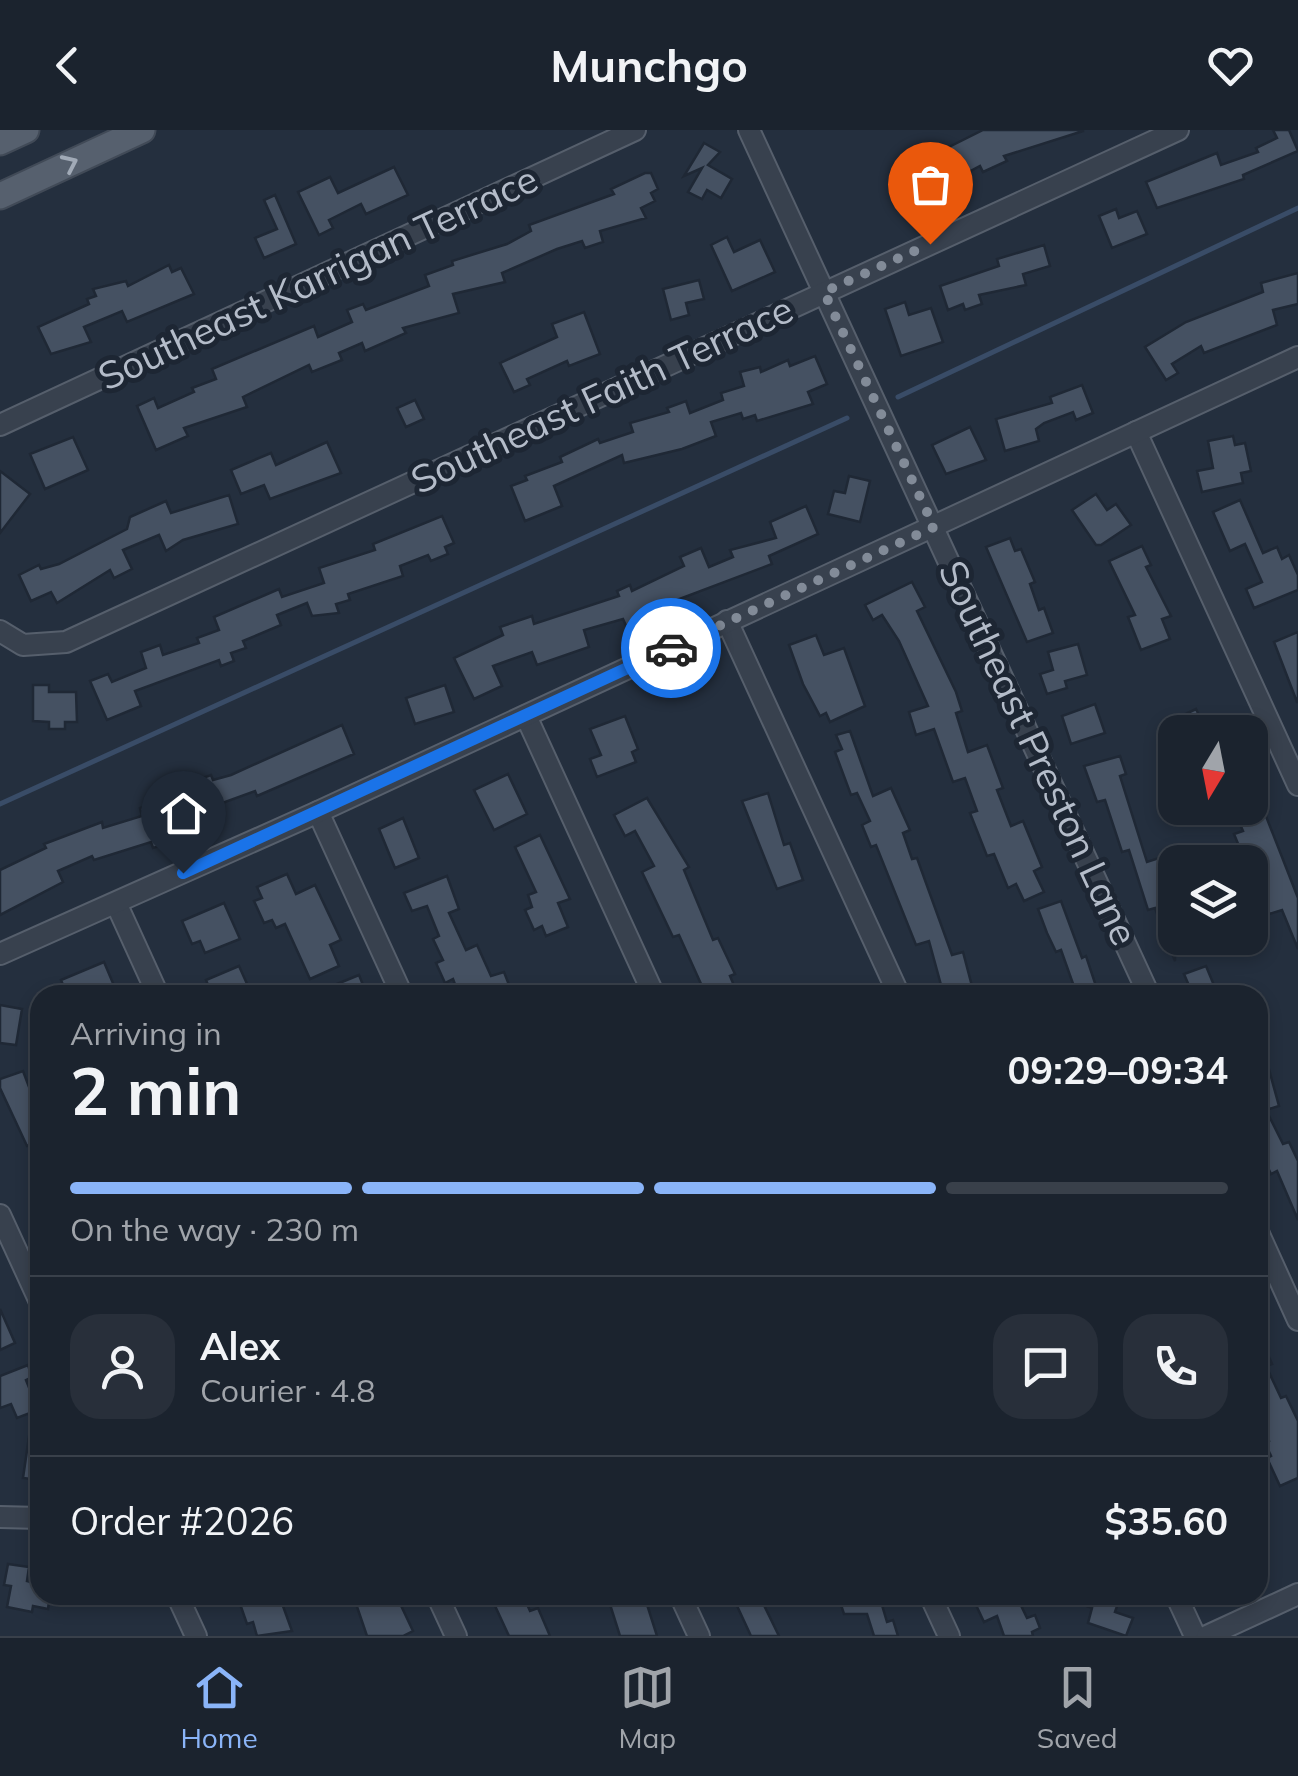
<!DOCTYPE html>
<meta charset="utf-8">
<style>
:root{--surface:#1b232e;--page:#282f3a;--text:#f1f3f6;--muted:#a0a4aa;--line:#39404a;--accent:#8ab4f8}
body{margin:0;font-family:Mulish,sans-serif;background:var(--page);color:var(--text);height:100vh;display:flex;flex-direction:column;font-size:38px;white-space:nowrap}
*{box-sizing:border-box;margin:0}
p{font-size:32px;color:var(--muted)}
.icon{flex:none;width:55px;height:55px;fill:none;stroke:currentColor;stroke-width:2;stroke-linecap:round;stroke-linejoin:round}
.map{position:relative;flex:1;overflow:hidden}
.details{position:absolute;left:30px;top:855px;width:1238px;height:620px;display:flex;flex-direction:column;background:var(--surface);border-radius:30px;box-shadow:0 5px 15px #0003,0 0 0 2px var(--line)}
.details>*{flex:none}
.needle{width:65px;rotate:190deg}
.fabs{position:absolute;left:1158px;top:585px;display:grid;gap:20px}
.fabs a{display:grid;place-items:center;width:110px;height:110px;border-radius:20px;background:var(--surface);box-shadow:0 5px 15px #0003,0 0 0 2px var(--line);font-size:50px}
.pin{position:absolute;display:grid;place-items:center;width:85px;height:85px;color:#fff;margin:-102px -42px;border-radius:50% 50% 50% 0;rotate:-45deg;box-shadow:0 0 10px #0007}
.pin .icon{rotate:45deg}
.courier{position:absolute;display:grid;place-items:center;width:100px;height:100px;margin:-50px;border:8px solid #1a73e8;border-radius:50%;background:#fff;color:#222;box-shadow:0 2px 12px #0007}
.overview em{font-style:normal;font-weight:700}
.overview div{display:flex;flex-direction:column-reverse}
.overview{display:flex;align-items:center;justify-content:space-between;height:170px;padding:0 40px}
h1{font-size:65px;font-weight:700;line-height:75px}
.bar{display:grid;grid-template-columns:repeat(4,1fr);gap:15px 10px;align-content:center;height:120px;padding:0 40px}
.bar i{height:12px;border-radius:8px;background:var(--line)}
.bar .current{background:var(--accent)}
.bar p{grid-column:span 4}
.line{display:flex;align-items:center;gap:25px;padding:0 40px;border-top:2px solid var(--line)}
.line div{flex:1}
.round{display:grid;place-items:center;flex:none;width:105px;height:105px;border-radius:30px;background:var(--page)}
header{display:flex;justify-content:space-between;align-items:center;height:130px;padding:0 40px;background:var(--surface);font-size:45px;font-weight:700}
.dock{display:flex;justify-content:space-around;align-items:center;height:140px;border-top:2px solid var(--line);background:var(--surface);font-size:28px;color:var(--muted)}
.dock a{display:grid;justify-items:center;gap:5px}
.dock .current{color:var(--accent)}
.map>svg:first-child{display:block}
</style>
<header><svg class="icon" aria-label="back" viewBox="0 0 24 24"><path d="M15 5l-7 7 7 7"/></svg>Munchgo<svg class="icon" aria-label="heart" viewBox="0 0 24 24"><path d="M12 20l-8-8c-3-5 5-10 8-4 3-6 11-1 8 4z"/></svg></header>
<div class="map">
<svg width="1298" height="1506" viewBox="0 0 1298 1506">
<rect width="100%" height="100%" fill="#242f3e"/>
<g fill="none" stroke-linecap="round" stroke-linejoin="round">
<g stroke="#394c67" stroke-width="5">
<polyline points="898,267 1298,78"/>
<polyline points="0,674 847,288"/>
</g>
</g>
<g fill="#455162" stroke="#1f2835" stroke-width="2.5">
<polygon points="983,0 1083,0 1083,1 1004,26 1007,31 983,42 980,36 963,45 949,17"/>
<polygon points="1273,0 1289,0 1298,21 1243,45 1244,49 1157,78 1146,52 1217,23 1221,35 1258,22 1256,18 1277,8"/>
<polygon points="704,13 720,22 708,35 732,49 721,68 707,60 702,69 688,62 702,38 684,46"/>
<polygon points="394,37 408,65 366,84 361,74 329,90 333,98 319,105 298,62 330,47 338,63"/>
<polygon points="645,43 651,43 658,59 651,63 655,71 641,78 646,88 600,101 603,112 585,118 582,111 557,119 502,143 505,152 453,164 459,183 403,198 406,203 365,221 362,213 339,223 342,230 312,242 309,235 243,267 247,277 184,298 188,306 156,320 137,276 154,268 158,278 194,262 192,258 216,249 212,239 314,196 318,207 352,192 347,180 363,174 366,180 429,156 425,145 453,135 452,131 507,114 531,101 529,95 614,64 611,59"/>
<polygon points="275,65 296,114 264,128 255,108 277,99 264,70"/>
<polygon points="1116,79 1119,88 1137,81 1147,104 1112,118 1099,86"/>
<polygon points="727,107 734,122 760,110 775,142 732,161 711,115"/>
<polygon points="1044,115 1050,136 1023,144 1026,155 979,165 982,174 965,180 963,174 948,180 940,156 999,136 997,129"/>
<polygon points="169,135 172,142 181,138 194,164 127,192 122,181 84,197 91,212 51,224 38,197 89,174 87,169 96,166 93,159 126,151 128,156"/>
<polygon points="1298,143 1298,174 1273,180 1277,195 1204,223 1201,216 1172,234 1178,243 1166,250 1145,217 1186,192 1263,162 1261,153"/>
<polygon points="699,150 704,169 686,173 689,185 671,190 663,159"/>
<polygon points="905,172 909,185 931,178 943,212 901,226 885,179"/>
<polygon points="584,182 600,224 569,236 567,231 527,249 530,255 514,262 500,233 557,207 552,194"/>
<polygon points="815,226 827,254 808,262 813,274 757,291 755,285 743,289 741,283 711,292 716,306 682,319 624,333 622,325 554,356 562,376 525,391 511,356 527,350 525,346 562,332 560,327 598,309 600,313 633,302 630,293 669,282 667,278 686,271 690,283 723,270 721,263 744,256 740,242 760,237 761,242 788,230 790,236"/>
<polygon points="1082,255 1093,283 1076,290 1073,282 1044,293 1036,299 1039,311 1005,321 996,289 1052,273 1050,267"/>
<polygon points="415,270 424,289 406,297 397,278"/>
<polygon points="970,297 986,330 946,344 932,315"/>
<polygon points="1233,306 1235,315 1245,313 1251,341 1241,343 1243,353 1202,362 1197,341 1213,338 1208,311"/>
<polygon points="73,307 88,340 45,359 30,324"/>
<polygon points="327,312 341,343 270,369 264,355 241,364 231,340 271,323 276,335"/>
<polygon points="0,341 30,364 0,403"/>
<polygon points="849,346 870,351 860,392 828,384 834,361 845,363"/>
<polygon points="1096,364 1107,380 1116,374 1131,395 1101,415 1096,415 1072,380"/>
<polygon points="229,365 238,394 183,410 166,421 159,405 123,420 132,439 114,448 110,440 57,473 51,462 31,471 19,445 39,435 41,439 59,434 127,399 130,387 166,371 171,383"/>
<polygon points="1240,370 1263,423 1277,417 1282,429 1289,425 1298,445 1298,460 1254,478 1246,459 1262,452 1245,414 1230,421 1213,382"/>
<polygon points="806,376 818,404 769,426 772,434 645,482 649,491 628,500 623,489 584,500 589,517 537,535 532,522 493,536 502,556 474,569 454,528 503,505 500,497 532,486 534,494 619,466 617,461 630,455 632,461 684,436 680,427 701,418 709,437 733,427 730,420 776,408 770,392"/>
<polygon points="442,386 454,413 445,417 448,424 431,431 428,425 400,436 403,446 348,464 350,470 336,474 339,483 312,486 307,473 277,485 281,495 243,511 246,518 231,523 234,531 221,536 219,530 135,561 141,576 107,590 90,551 108,544 112,552 146,538 141,522 160,515 163,525 199,513 197,508 219,500 214,487 279,459 282,467 324,453 319,438 375,420 373,414"/>
<polygon points="1010,408 1015,421 1021,419 1035,452 1030,454 1039,480 1044,478 1053,503 1027,512 986,417"/>
<polygon points="1142,416 1151,435 1146,437 1171,486 1162,489 1170,509 1141,520 1128,487 1135,485 1109,431"/>
<polygon points="912,452 925,477 917,481 956,562 962,581 956,583 968,622 987,615 1003,658 997,660 1011,696 1023,691 1042,737 1034,741 1044,762 1024,771 1016,754 1008,758 994,724 987,726 970,683 977,681 965,648 953,652 934,599 916,605 909,582 928,576 899,511 882,485 873,490 865,475"/>
<polygon points="1298,502 1298,572 1297,572 1274,512"/>
<polygon points="816,505 824,525 844,518 865,576 830,592 826,583 820,586 803,554 789,515"/>
<polygon points="1078,514 1087,545 1065,551 1067,558 1047,564 1040,544 1053,540 1048,522"/>
<polygon points="33,555 49,555 49,562 76,562 77,592 65,592 65,599 49,599 49,592 33,591"/>
<polygon points="445,555 454,582 415,594 406,568"/>
<polygon points="1095,574 1105,603 1071,614 1062,586"/>
<polygon points="1196,579 1207,602 1179,602 1173,590"/>
<polygon points="625,586 638,619 632,622 636,632 597,647 590,629 601,625 590,599"/>
<polygon points="342,595 354,624 257,666 255,661 214,676 218,687 206,691 201,680 169,691 176,711 153,718 151,712 94,730 92,726 58,741 63,752 0,785 0,740 46,718 44,714 102,692 103,698 142,686 140,678 194,660 191,652 211,645 213,650 231,645"/>
<polygon points="850,601 873,666 891,658 910,700 903,703 912,729 917,728 952,825 963,822 973,860 918,865 941,855 929,811 916,815 876,715 871,717 862,695 870,691 857,663 851,665 835,622 842,619 836,605"/>
<polygon points="1120,626 1126,644 1120,646 1147,732 1162,727 1170,753 1163,756 1175,790 1175,808 1205,808 1175,820 1175,831 1155,778 1148,780 1129,720 1122,722 1105,670 1097,672 1084,636"/>
<polygon points="508,644 527,684 494,700 474,660"/>
<polygon points="768,663 784,715 790,713 803,750 777,759 742,671"/>
<polygon points="647,668 689,737 684,740 713,810 718,808 735,844 730,846 738,865 706,865 679,805 673,807 642,742 654,736 635,701 625,706 614,685"/>
<polygon points="1262,676 1298,768 1298,819 1282,780 1269,784 1264,770 1258,772 1250,746 1260,743 1251,717 1241,721 1234,704 1243,701 1233,678"/>
<polygon points="403,688 419,728 395,738 379,699"/>
<polygon points="540,705 570,769 558,773 568,797 546,806 542,796 534,800 525,780 532,777 528,765 536,762 515,717"/>
<polygon points="287,744 296,764 315,755 341,810 330,815 339,836 310,849 285,794 276,798 272,790 264,793 254,771 262,768 257,757"/>
<polygon points="447,746 459,779 449,783 466,820 477,815 491,846 504,842 511,860 497,865 459,865 453,849 445,853 436,833 443,830 433,809 439,806 427,776 412,781 404,763"/>
<polygon points="1061,771 1082,828 1086,826 1099,865 1077,865 1061,820 1056,822 1047,803 1038,779"/>
<polygon points="224,773 240,809 205,823 200,811 192,814 182,791"/>
<polygon points="104,832 118,865 67,865 61,850"/>
<polygon points="239,836 252,865 212,865 206,850"/>
<polygon points="1206,836 1218,865 1193,865 1184,844"/>
<polygon points="359,845 367,865 342,865 337,854"/>
<polygon points="0,875 22,879 16,915 0,913"/>
<polygon points="1268,936 1279,976 1266,980 1283,1014 1289,1012 1298,1031 1298,1090 1277,1041 1271,1044 1258,1017 1258,939"/>
<polygon points="23,941 40,986 40,1011 27,1016 0,958 0,949"/>
<polygon points="0,1179 15,1213 0,1220"/>
<polygon points="1258,1203 1272,1234 1266,1236 1281,1268 1286,1266 1298,1291 1298,1348 1280,1356 1267,1328 1271,1326 1265,1313 1269,1311 1258,1285"/>
<polygon points="28,1235 32,1247 26,1250 38,1280 17,1288 11,1274 0,1278 0,1246"/>
<polygon points="32,1286 40,1287 40,1350 23,1348"/>
<polygon points="8,1434 29,1437 27,1451 40,1454 40,1465 50,1465 48,1479 33,1476 32,1482 7,1477 11,1456 4,1455"/>
<polygon points="256,1465 279,1465 292,1501 257,1506 253,1492 247,1494 239,1471"/>
<polygon points="353,1465 396,1465 413,1501 403,1506 367,1506"/>
<polygon points="490,1465 523,1465 530,1481 538,1478 550,1506 509,1506"/>
<polygon points="607,1465 644,1465 657,1506 620,1506"/>
<polygon points="732,1465 759,1465 779,1506 751,1506"/>
<polygon points="844,1465 879,1465 887,1492 893,1490 898,1506 874,1506 867,1484 844,1484 840,1472 845,1471"/>
<polygon points="987,1465 1016,1465 1027,1488 1035,1485 1040,1498 1032,1502 1033,1506 1004,1506 997,1486 984,1492 976,1475 989,1470"/>
<polygon points="1088,1465 1121,1465 1115,1482 1133,1488 1126,1506 1088,1493 1092,1478 1084,1475"/>
</g>
<g fill="none" stroke-linecap="round" stroke-linejoin="round">
<defs>
<g id="minor">
<polyline points="749,0 1149,865"/>
<polyline points="0,295 635,0"/>
<polyline points="1136,302 1298,655"/>
<polyline points="727,491 899,865"/>
<polyline points="0,501 23,515 66,512 1178,0"/>
<polyline points="526,586 654,865"/>
<polyline points="318,682 402,865"/>
<polyline points="116,773 158,865"/>
<polyline points="0,824 318,682 1298,227"/>
<polyline points="0,1085 40,1172"/>
<polyline points="1258,1102 1298,1190"/>
<polyline points="0,1387 40,1388"/>
<polyline points="177,1465 196,1506"/>
<polyline points="437,1465 456,1506"/>
<polyline points="680,1465 699,1506"/>
<polyline points="930,1465 949,1506"/>
<polyline points="1176,1465 1195,1506"/>
<polyline points="1207,1506 1298,1464"/>
</g>
<g id="major">
<polyline points="0,12 26,0"/>
<polyline points="0,66 142,0"/>
</g>
</defs>
<use href="#minor" stroke="#565f6c" stroke-width="24"/>
<use href="#major" stroke="#414a57" stroke-width="29"/>
<use href="#minor" stroke="#38414e" stroke-width="20"/>
<use href="#major" stroke="#56606e" stroke-width="25"/>
</g>
<defs><path id="oneway-chevron" d="M-2-3.5L2.5 0L-2 3.5" fill="none" stroke-width="1.6" stroke-linecap="round" stroke-linejoin="round" transform="scale(2.5)"/></defs>
<use stroke="#a1aab7" href="#oneway-chevron" transform="translate(70 33) rotate(-25)"/>
<g fill="none" stroke-linecap="round" stroke-linejoin="round">
<polyline stroke="#828b98" stroke-width="10" stroke-dasharray="0 18" points="671,518 934,397 824,162 930,114"/>
<polyline stroke="#1a73e8" stroke-width="12" points="183,743 671,518"/>
</g>
<g text-anchor="middle" stroke-width="10" stroke-linejoin="round" paint-order="stroke">
<g font-size="38" fill="#b4bcc9" stroke="#1d2633">
<text transform="translate(318 148) rotate(-25)" y="13">Southeast Karrigan Terrace</text>
<text transform="translate(602 265) rotate(-25)" y="13">Southeast Faith Terrace</text>
<text transform="translate(1038 623) rotate(65)" y="13">Southeast Preston Lane</text>
</g>
</g>
</svg>
<div class="fabs">
<a><svg class="needle" viewBox="-14 -14 28 28"><path d="M0-13l5 13h-10z" fill="#e53935"/><path d="M0 13l5-13h-10z" fill="#a0a4aa"/></svg></a>
<a><svg class="icon" aria-label="layers" viewBox="0 0 24 24"><path d="M12 4l9 5-9 5-9-5zM3 14l9 5 9-5"/></svg></a>
</div>
<div class="pin" style="left:930px;top:114px;background:#ea580c"><svg class="icon" aria-label="bag" viewBox="0 0 24 24"><path d="M5 8h14l-1 12H6zM9 8a3 3 0 0 1 6 0"/></svg></div>
<div class="pin" style="left:183px;top:743px;background:#1f2937"><svg class="icon" aria-label="home" viewBox="0 0 24 24"><path d="M3 11l9-7 9 7M6 9v11h12V9"/></svg></div>
<div class="courier" style="left:671px;top:518px"><svg class="icon" aria-label="car" viewBox="0 0 24 24"><path d="M5 17H2v-5l4-1 3-4h7l3 4 3 1v5h-3M9 17h6M6 11h13"/><circle cx="7" cy="17" r="2"/><circle cx="17" cy="17" r="2"/></svg></div>
<section class="details">
<div class="overview"><div><h1>2 min</h1><p>Arriving in</p></div><em>09:29–09:34</em></div>
<div class="bar"><i class="current"></i><i class="current"></i><i class="current"></i><i></i><p>On the way · 230 m</p></div>
<div class="line" style="height:180px"><a class="round"><svg class="icon" aria-label="person" viewBox="0 0 24 24"><circle cx="12" cy="8" r="4"/><path d="M4 21q1-7 8-7t8 7"/></svg></a><div><b>Alex</b><p>Courier · 4.8</p></div><a class="round"><svg class="icon" aria-label="chat" viewBox="0 0 24 24"><path d="M4 5h16v11H9l-5 4z"/></svg></a><a class="round"><svg class="icon" aria-label="phone" viewBox="0 0 24 24"><path d="M5 4h4l2 5-3 2q2 4 5 5l2-3 5 2v4C11 20 4 13 5 4z"/></svg></a></div>
<div class="line" style="height:130px"><div>Order #2026</div><b>$35.60</b></div>
</section>
</div>
<nav class="dock">
<a class="current"><svg class="icon" aria-label="home" viewBox="0 0 24 24"><path d="M3 11l9-7 9 7M6 9v11h12V9"/></svg>Home</a>
<a><svg class="icon" aria-label="map" viewBox="0 0 24 24"><path d="M3 6l6-2 6 2 6-2v14l-6 2-6-2-6 2zM9 4v14M15 6v14"/></svg>Map</a>
<a><svg class="icon" aria-label="saved" viewBox="0 0 24 24"><path d="M7 4h10v16l-5-4-5 4z"/></svg>Saved</a>
</nav>
